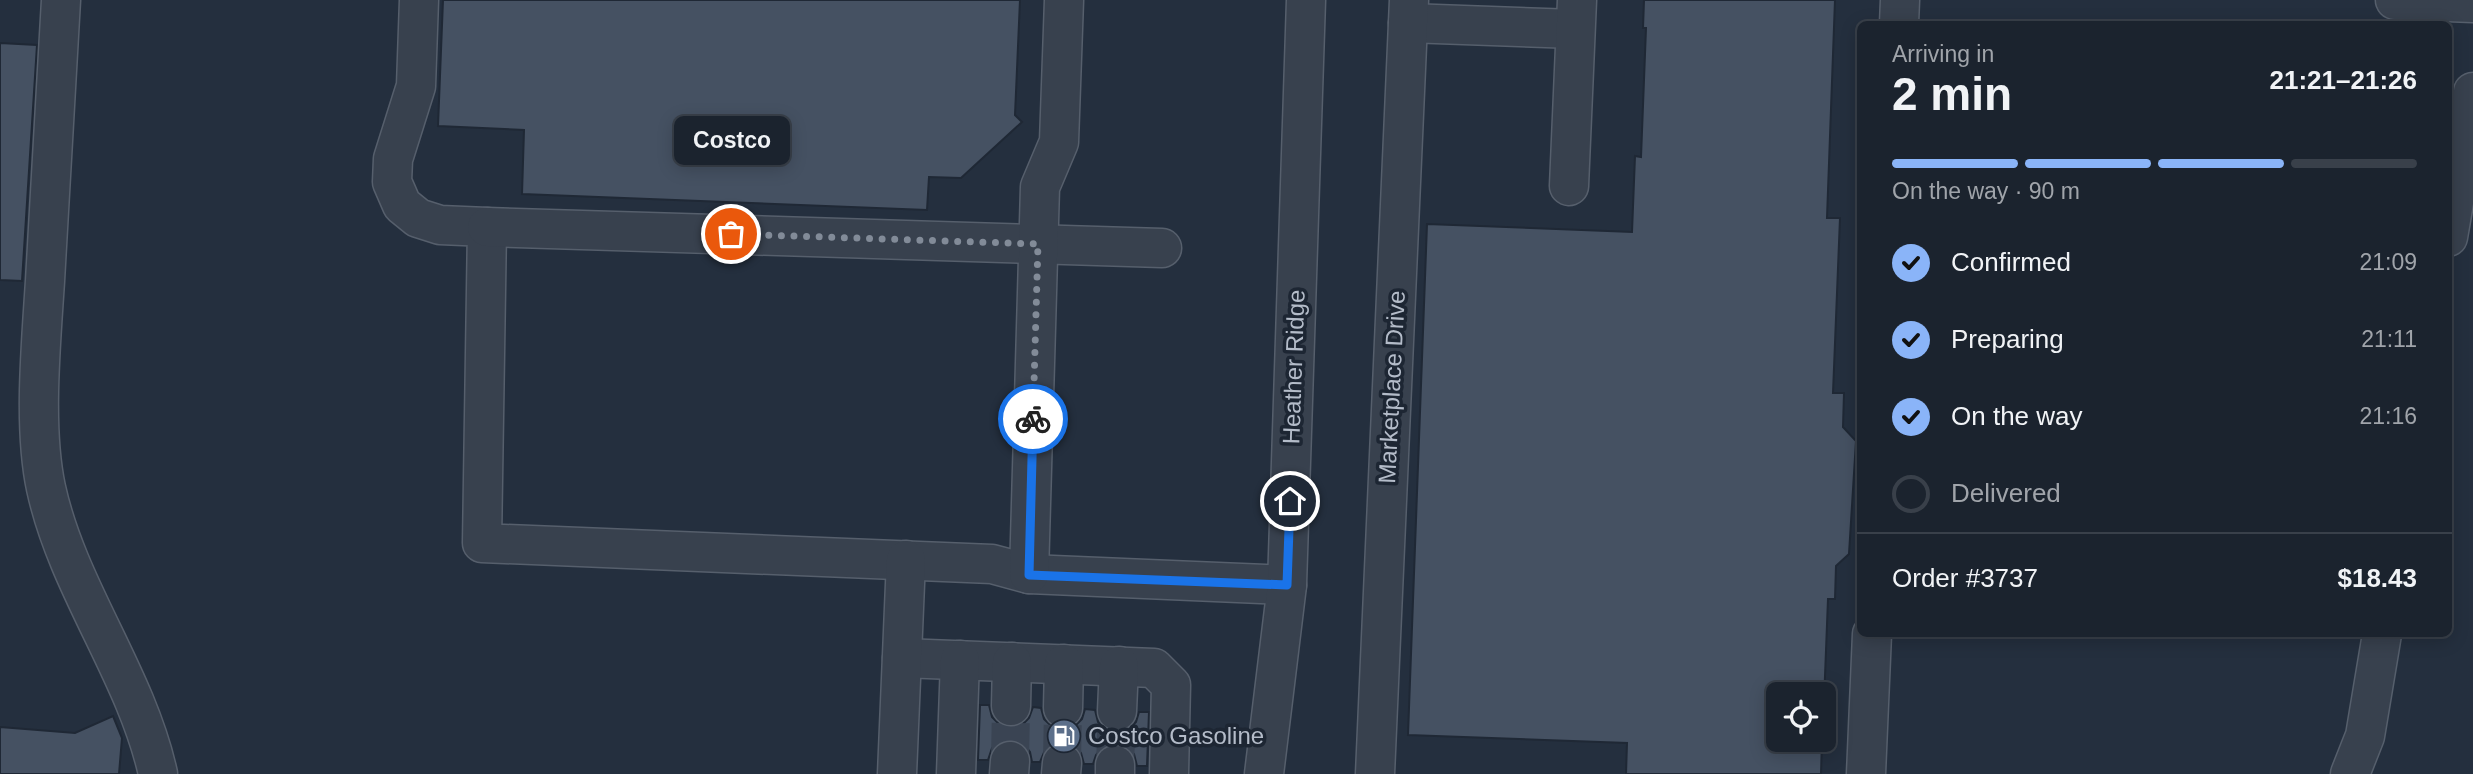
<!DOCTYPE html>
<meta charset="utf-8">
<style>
:root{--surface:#1b232e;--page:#282f3a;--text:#f1f3f6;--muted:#a0a4aa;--line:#39404a;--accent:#8ab4f8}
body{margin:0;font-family:Helvetica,sans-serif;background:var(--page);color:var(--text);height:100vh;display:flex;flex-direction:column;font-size:26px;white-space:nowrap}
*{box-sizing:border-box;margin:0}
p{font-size:23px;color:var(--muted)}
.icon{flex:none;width:38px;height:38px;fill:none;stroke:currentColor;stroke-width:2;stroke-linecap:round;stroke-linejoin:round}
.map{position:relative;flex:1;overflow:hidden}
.details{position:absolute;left:1857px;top:21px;width:595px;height:616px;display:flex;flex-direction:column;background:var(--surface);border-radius:10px;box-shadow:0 4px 18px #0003,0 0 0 2px var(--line)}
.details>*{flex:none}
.tools{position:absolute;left:1766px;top:682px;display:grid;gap:14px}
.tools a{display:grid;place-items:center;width:70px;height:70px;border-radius:10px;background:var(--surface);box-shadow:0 4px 18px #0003,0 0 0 2px var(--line);font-size:35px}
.pin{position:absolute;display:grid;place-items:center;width:60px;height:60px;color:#fff;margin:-30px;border:4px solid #fff;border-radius:50%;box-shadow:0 2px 7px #0007}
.courier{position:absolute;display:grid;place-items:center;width:70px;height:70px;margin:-35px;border:5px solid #1a73e8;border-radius:50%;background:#fff;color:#222;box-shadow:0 2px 9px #0007}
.bubble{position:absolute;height:49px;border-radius:10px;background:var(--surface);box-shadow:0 4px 18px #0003,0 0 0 2px var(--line);font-size:23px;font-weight:700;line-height:49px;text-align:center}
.headline em{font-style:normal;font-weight:700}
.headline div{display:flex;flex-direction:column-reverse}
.headline{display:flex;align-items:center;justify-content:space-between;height:119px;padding:0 35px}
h1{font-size:46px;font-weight:700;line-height:52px}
.bar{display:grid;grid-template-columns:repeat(4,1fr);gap:10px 7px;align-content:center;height:84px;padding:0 35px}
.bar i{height:9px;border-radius:5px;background:var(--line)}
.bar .current{background:var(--accent)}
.bar p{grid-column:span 4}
.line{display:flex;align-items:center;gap:18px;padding:0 35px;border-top:2px solid var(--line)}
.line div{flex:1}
ol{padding:0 35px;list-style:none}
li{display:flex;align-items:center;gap:21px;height:77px}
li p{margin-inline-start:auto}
li .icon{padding:7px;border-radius:50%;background:var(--accent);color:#111;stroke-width:4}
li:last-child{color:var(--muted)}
li i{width:38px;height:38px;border:4px solid var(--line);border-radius:50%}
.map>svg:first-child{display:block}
</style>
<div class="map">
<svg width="2473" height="774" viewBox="0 0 2473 774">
<rect width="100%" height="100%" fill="#242f3e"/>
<g fill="#455162" stroke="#1f2835" stroke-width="2">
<polygon points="443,0 1020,0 1015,115 1022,122 961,178 929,177 927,210 522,194 524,130 438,126"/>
<polygon points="1644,0 1835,0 1827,218 1840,218 1833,393 1844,393 1843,427 1856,441 1849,554 1836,566 1835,599 1828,599 1824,702 1824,695 1778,695 1778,740 1822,740 1821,774 1626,774 1627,743 1408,735 1427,224 1632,232 1635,156 1641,157 1646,28 1643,28"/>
<polygon points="0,43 37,45 22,281 0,280"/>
<polygon points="980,705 989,705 992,717 1000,725 1010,728 1022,725 1029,718 1033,707 1041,708 1044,719 1051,726 1062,730 1074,727 1082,719 1085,709 1095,710 1098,722 1105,729 1115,733 1128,730 1136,722 1139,712 1149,712 1147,766 1137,766 1134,754 1125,746 1116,743 1104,746 1096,755 1093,764 1084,764 1081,753 1075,746 1063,741 1052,744 1045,750 1040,762 1032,762 1030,752 1023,743 1011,739 1001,741 992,748 988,760 978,760"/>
<polygon points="113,716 122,738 119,774 0,774 0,727 75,733"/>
</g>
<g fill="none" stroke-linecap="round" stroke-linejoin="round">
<g stroke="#3a4453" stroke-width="38" stroke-dasharray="38 19" stroke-linecap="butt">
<polyline points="1010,761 1011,706"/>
<polyline points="1062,763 1063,708"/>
<polyline points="1115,765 1117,711"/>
</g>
<defs>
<g id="minor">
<path d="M61,0c-5,94 -11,187 -16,281 -4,63 -12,146 1,207 22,101 90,186 112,286"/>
<polyline points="419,0 416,86 393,159 392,182 402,205 418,218 440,225 487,227 482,543 992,564 1029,574 1287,585"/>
<polyline points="2395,0 2473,3"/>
<polyline points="1408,23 1575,29"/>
<polyline points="1899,24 1900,0"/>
<polyline points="1569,186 1577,0"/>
<polyline points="487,227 1162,248"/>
<polyline points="2448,237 2473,92"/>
<polyline points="1029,574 1040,187 1059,142 1064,0"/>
<polyline points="902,658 1154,668 1171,685 1169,774"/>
<polyline points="1011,706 1012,662"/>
<polyline points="1063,708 1064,664"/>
<polyline points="1117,711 1119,666"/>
<polyline points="897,774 906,560"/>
<polyline points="956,774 960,660"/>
<polyline points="1009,774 1010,761"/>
<polyline points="1061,774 1062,763"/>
<polyline points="1115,774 1115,765"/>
<polyline points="1264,774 1287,585 1306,0"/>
<polyline points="1375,774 1409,0"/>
<polyline points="1866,774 1872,634"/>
<polyline points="2350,774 2365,736 2382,634"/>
</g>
</defs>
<use href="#minor" stroke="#565f6c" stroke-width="41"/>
<use href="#minor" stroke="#38414e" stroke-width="38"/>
</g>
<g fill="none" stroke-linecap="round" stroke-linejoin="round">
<polyline stroke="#828b98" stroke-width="7" stroke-dasharray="0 12.6" points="731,234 1038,244 1033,419"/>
<polyline stroke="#1a73e8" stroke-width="9" points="1033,419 1029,575 1287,585 1290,501"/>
</g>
<defs>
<symbol id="fuel-disc" viewBox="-11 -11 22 22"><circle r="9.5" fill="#5c6f8a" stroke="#1d2633"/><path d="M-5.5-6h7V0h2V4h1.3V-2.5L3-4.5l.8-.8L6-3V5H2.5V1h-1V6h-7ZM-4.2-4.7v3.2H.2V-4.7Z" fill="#fff"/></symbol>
</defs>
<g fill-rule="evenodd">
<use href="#fuel-disc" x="1045" y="717" width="38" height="38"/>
</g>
<g text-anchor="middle" stroke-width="7" stroke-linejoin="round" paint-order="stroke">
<g font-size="24" fill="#b4bcc9" stroke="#1d2633">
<text transform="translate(1294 367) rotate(-88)" y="8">Heather Ridge</text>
<text transform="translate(1392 387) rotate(-87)" y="8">Marketplace Drive</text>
</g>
<g font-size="24" fill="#b4bcc9" stroke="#1d2633" text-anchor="start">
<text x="1088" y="744">Costco Gasoline</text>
</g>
</g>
</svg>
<div class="tools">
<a><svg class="icon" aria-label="locate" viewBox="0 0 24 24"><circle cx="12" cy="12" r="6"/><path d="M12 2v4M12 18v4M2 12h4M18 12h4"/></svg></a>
</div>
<div class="pin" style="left:731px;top:234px;background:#ea580c"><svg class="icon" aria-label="bag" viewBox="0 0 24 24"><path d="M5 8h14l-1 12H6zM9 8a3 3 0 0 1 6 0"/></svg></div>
<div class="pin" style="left:1290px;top:501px;background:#1f2937"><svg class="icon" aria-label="home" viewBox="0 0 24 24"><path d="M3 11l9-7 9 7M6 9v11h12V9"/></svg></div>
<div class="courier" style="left:1033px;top:419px"><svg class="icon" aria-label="bike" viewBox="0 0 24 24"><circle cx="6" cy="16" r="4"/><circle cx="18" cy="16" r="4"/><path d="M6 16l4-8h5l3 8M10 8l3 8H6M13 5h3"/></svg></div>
<div class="bubble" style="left:674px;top:116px;width:116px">Costco</div>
<section class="details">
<div class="headline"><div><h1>2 min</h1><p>Arriving in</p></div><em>21:21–21:26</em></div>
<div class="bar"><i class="current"></i><i class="current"></i><i class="current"></i><i></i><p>On the way · 90 m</p></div>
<ol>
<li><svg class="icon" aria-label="check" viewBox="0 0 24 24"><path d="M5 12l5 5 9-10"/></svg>Confirmed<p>21:09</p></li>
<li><svg class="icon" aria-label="check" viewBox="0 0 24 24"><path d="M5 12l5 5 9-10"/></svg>Preparing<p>21:11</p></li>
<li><svg class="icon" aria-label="check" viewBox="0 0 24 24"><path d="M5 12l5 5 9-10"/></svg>On the way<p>21:16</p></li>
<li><i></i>Delivered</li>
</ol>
<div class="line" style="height:91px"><div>Order #3737</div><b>$18.43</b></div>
</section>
</div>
